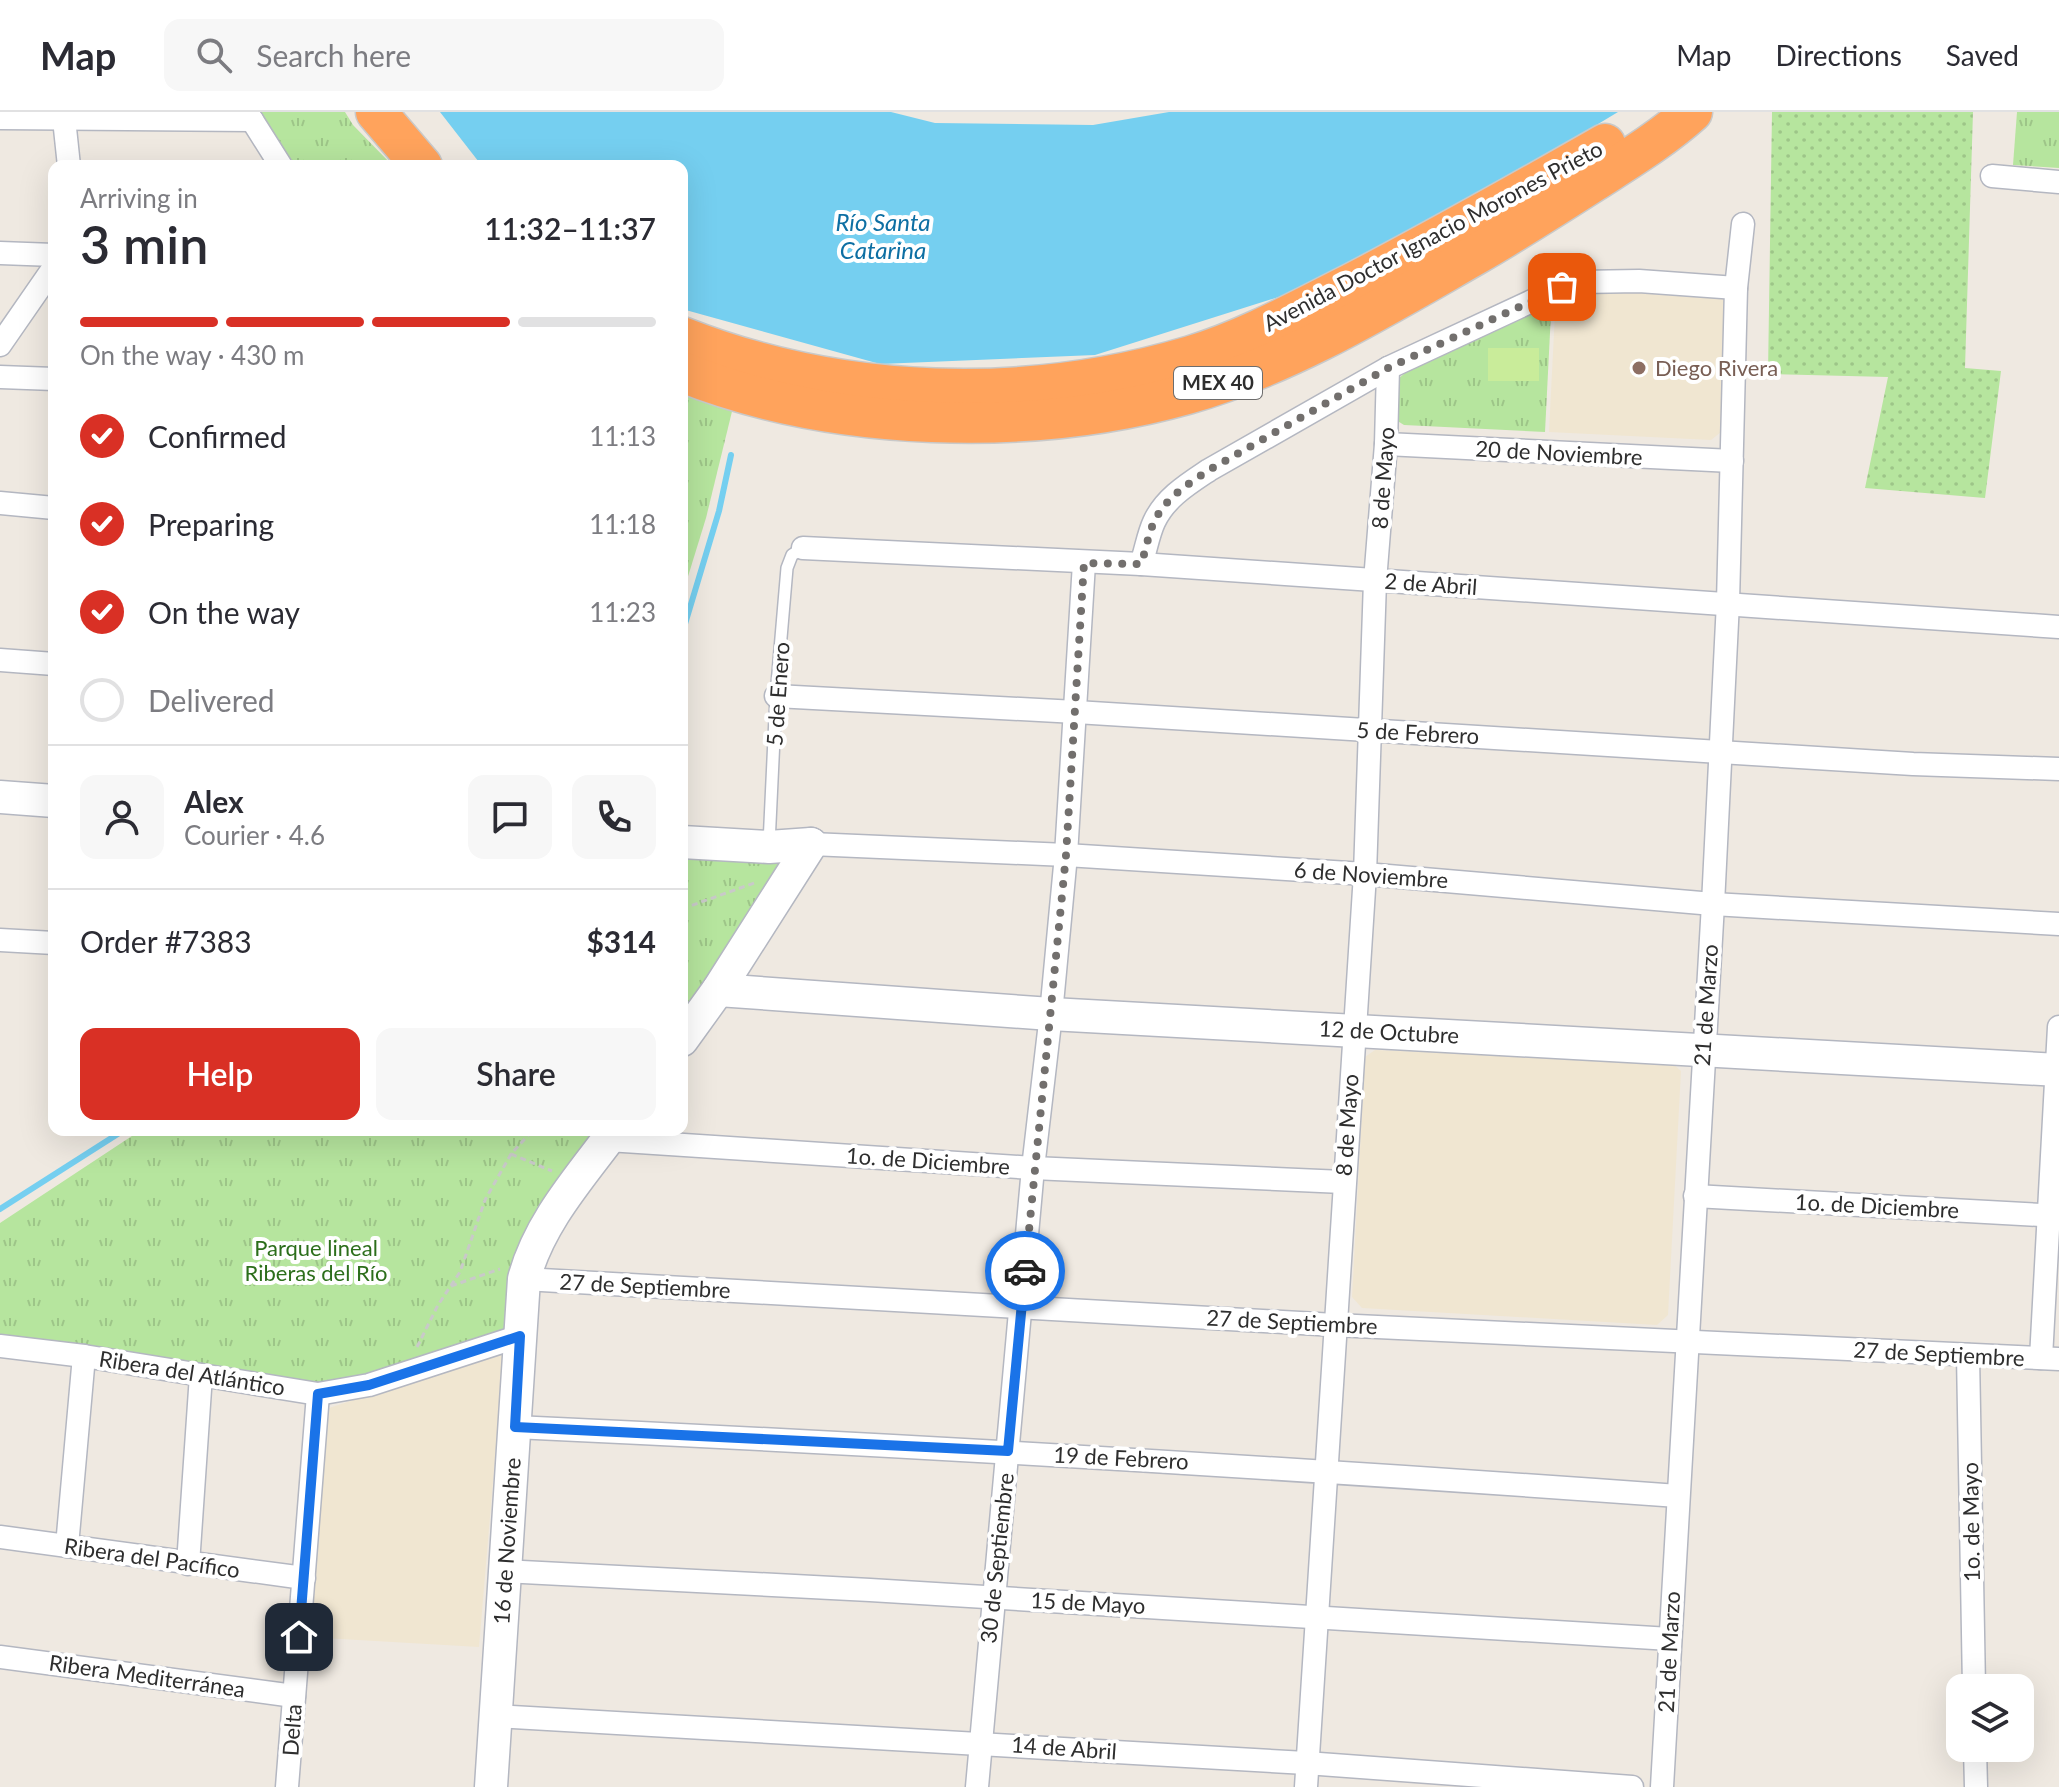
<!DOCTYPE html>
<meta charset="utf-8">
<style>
:root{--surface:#fff;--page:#f7f7f7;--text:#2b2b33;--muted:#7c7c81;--line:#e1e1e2;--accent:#d93025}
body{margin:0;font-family:Lato,sans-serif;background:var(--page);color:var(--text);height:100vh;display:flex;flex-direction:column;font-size:30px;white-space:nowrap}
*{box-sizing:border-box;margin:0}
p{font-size:26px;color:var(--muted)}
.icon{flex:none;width:44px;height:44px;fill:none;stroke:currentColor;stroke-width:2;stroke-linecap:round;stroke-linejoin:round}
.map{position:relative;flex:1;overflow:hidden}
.sheet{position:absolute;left:48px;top:48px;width:640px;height:976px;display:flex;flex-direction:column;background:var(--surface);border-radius:16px;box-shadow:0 8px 32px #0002}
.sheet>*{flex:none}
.controls{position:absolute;left:1946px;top:1562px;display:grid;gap:16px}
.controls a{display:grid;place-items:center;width:88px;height:88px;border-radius:16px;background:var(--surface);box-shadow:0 8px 32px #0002;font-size:40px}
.pin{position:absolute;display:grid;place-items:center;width:68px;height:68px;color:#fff;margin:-34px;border-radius:16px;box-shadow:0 4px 12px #0006}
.courier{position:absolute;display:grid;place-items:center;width:80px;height:80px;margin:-40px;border:6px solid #1a73e8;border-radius:50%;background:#fff;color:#222;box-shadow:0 2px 10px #0007}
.headline em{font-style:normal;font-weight:600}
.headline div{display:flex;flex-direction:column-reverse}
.headline{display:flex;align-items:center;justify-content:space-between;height:136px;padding:0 32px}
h1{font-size:52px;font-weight:600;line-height:60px}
.bar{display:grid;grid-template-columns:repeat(4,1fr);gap:12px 8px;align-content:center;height:96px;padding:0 32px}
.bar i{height:10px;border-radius:6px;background:var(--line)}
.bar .on{background:var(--accent)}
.bar p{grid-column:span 4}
.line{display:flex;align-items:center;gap:20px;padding:0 32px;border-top:2px solid var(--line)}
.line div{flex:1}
.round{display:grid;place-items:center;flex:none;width:84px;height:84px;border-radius:16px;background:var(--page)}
ol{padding:0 32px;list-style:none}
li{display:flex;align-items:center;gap:24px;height:88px}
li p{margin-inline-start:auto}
li .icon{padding:8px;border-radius:50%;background:var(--accent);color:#fff;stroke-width:4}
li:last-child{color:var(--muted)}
li i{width:44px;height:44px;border:4px solid var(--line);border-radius:50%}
.action{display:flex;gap:16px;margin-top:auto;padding:16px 32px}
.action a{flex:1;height:92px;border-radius:16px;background:var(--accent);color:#fff;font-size:32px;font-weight:600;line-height:92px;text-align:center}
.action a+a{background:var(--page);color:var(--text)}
header{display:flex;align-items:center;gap:48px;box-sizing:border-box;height:112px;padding:0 40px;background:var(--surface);border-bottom:2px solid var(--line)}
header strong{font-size:38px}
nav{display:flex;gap:44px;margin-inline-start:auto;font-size:28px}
.search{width:560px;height:72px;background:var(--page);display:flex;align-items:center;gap:20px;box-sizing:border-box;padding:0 28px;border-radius:16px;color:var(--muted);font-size:30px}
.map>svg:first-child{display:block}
</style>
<header>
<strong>Map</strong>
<div class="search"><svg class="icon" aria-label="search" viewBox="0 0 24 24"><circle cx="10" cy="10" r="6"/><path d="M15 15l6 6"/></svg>Search here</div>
<nav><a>Map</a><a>Directions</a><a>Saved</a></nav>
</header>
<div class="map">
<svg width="2059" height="1675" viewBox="0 0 2059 1675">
<defs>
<pattern id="grass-dots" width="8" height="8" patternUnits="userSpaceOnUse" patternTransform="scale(2)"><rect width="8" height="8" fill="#b6e59e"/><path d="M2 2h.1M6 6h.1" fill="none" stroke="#9dc588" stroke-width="1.8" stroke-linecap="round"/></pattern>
<pattern id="park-tufts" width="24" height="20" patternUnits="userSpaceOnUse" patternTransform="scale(2)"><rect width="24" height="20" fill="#b6e59e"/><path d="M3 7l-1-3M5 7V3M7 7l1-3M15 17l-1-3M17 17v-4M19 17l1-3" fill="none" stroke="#9dc588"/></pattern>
</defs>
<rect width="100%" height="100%" fill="#efe9e1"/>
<g fill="#f0e6d1">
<polygon points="1578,176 1725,182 1730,192 1721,320 1711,328 1549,320 1556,181"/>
<polygon points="1375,938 1672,951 1681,959 1668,1203 1657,1213 1362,1196 1352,1185 1365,945"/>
<polygon points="504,1239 479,1535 306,1525 329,1296"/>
</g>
<polygon fill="url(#grass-dots)" points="1772,0 1973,0 1965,256 2001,259 1985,386 1865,376 1888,265 1768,262"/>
<g fill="url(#park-tufts)">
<polygon points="244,0 345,0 353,13 393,54 284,54"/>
<polygon points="2017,0 2059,0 2059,56 2013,53"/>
<polygon points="1552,181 1545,320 1404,313 1396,308 1398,267 1405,261"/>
<polygon points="682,258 737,279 706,406 682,484"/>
<polygon points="682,731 811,732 682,928"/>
<polygon points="141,1018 615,1018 557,1097 520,1224 339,1280 0,1234 0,1111"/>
</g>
<rect fill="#c9ec9a" x="1488" y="236" width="51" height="33"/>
<polygon fill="#75cff0" points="440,0 891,0 935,11 1093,13 1169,0 1618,0 1348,163 1095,243 880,252 682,197 682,54 482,54"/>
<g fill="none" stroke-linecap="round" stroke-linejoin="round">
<g stroke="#75cff0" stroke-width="6">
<polyline points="682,522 719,399 731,343"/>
<polyline points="0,1097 124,1018"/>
</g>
<defs>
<polyline id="lane" points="769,732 776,584 787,456 792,443 803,436"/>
<g id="street">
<polyline points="61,0 64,7 69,54"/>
<polyline points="244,0 252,8 281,54"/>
<polyline points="0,6 252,8"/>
<polyline points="1992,64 2059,70"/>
<polyline points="0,141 54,143"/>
<polyline points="0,233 54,155"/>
<polyline points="0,265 54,267"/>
<polyline points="1386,332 1732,349"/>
<polyline points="0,391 54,396"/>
<polyline points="803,436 1141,452 2059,515"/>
<path d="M1141,452c5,-14 7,-29 13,-42 11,-24 34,-38 55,-52l179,-102 174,-81 18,-5 59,-1 97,7"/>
<polyline points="0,548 54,552"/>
<polyline points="776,584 1076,600 1913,652 2059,657"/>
<polyline points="811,732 1066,743 1365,762 1713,792 2059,812"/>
<polyline points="0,828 54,831"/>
<polyline points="608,1028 1033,1056 1343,1070"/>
<polyline points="1695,1084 2059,1104"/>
<polyline points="524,1167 1335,1213 2059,1247"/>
<polyline points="0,1234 84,1244 318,1282 369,1273 520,1224"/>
<polyline points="1968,1243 1974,1576"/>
<polyline points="2041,1246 2059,915"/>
<path d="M515,1315c388,18 776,41 1163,69"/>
<polyline points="0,1425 304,1466"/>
<polyline points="67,1434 84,1244"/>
<polyline points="188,1452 201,1263"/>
<polyline points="505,1459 870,1478 1670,1527"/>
<polyline points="0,1545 294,1584"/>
<polyline points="495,1604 1306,1651 1632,1675"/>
<polyline points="1975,1636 1976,1675"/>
<polyline points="287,1675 318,1282"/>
<polyline points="977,1675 1033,1056 1051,902 1066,743 1084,451"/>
<polyline points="1306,1675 1365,762 1375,469 1386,332 1388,256"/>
<polyline points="1662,1675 1713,792 1728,490 1736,176 1743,112"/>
</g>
<g id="secondary">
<polyline points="0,685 54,689"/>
<polyline points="682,730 769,735 811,732"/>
<polyline points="718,878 1051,902 2059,958"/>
<polyline points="682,928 718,878 811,732"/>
<path d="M491,1675l33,-508c15,-57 57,-103 91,-149"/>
</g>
<g id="highway">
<polyline points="376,0 422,54"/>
<path d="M682,225c160,63 345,68 509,19 56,-17 108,-46 160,-72 86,-45 170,-92 254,-140"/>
<path d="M682,260c150,60 349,66 505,22 102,-29 197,-87 288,-139 40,-23 79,-48 118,-73 34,-22 69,-43 99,-70"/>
</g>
</defs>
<use href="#lane" stroke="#b4b7c1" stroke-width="14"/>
<use href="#street" stroke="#b4b7c1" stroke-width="25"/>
<use href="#secondary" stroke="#b4b7c1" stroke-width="35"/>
<use href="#highway" stroke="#c9c9c9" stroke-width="43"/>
<g stroke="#c9c9c9" stroke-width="3" stroke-dasharray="6 4" stroke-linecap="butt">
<polyline points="682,794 690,794 757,770"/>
<polyline points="511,1042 552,1059"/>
<polyline points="451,1174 500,1157"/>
<polyline points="417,1235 438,1193 460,1160 485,1088 511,1042 533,1018"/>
</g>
<use href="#lane" stroke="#fff" stroke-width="11"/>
<use href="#street" stroke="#fff" stroke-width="22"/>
<use href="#secondary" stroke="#fff" stroke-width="32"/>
<use href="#highway" stroke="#ffa35c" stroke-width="40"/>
</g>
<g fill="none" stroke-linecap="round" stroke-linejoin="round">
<path stroke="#726f6d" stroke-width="8" stroke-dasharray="0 14.4" d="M1025,1159l41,-416 18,-292 57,1c5,-14 7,-29 13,-42 11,-24 34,-38 55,-52l179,-102 174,-81"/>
<polyline stroke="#1a73e8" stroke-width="10" points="299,1525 318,1282 369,1273 520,1224 515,1315 1008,1339 1025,1159"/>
</g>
<circle fill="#8d6e63" stroke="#fff" stroke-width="3" cx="1639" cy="256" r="8"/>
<g text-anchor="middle" stroke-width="8" stroke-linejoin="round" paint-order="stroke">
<rect fill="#fff" stroke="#6d6d6d" stroke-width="2" x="1174" y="255" width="88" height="32" rx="6"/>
<g font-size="20" font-weight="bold" fill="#2e2e2e">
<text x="1218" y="278">MEX 40</text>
</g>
<g font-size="22" fill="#2e2e2e" stroke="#fff">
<text transform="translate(1433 124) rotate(-28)" y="8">Avenida Doctor Ignacio Morones Prieto</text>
<text transform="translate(1559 341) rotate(3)" y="8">20 de Noviembre</text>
<text transform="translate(1383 366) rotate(-86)" y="8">8 de Mayo</text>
<text transform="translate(1431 472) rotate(4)" y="8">2 de Abril</text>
<text transform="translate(778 582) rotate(-86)" y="8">5 de Enero</text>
<text transform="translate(1418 621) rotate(3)" y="8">5 de Febrero</text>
<text transform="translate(1371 763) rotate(4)" y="8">6 de Noviembre</text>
<text transform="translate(1706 893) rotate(-86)" y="8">21 de Marzo</text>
<text transform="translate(1389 920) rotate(3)" y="8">12 de Octubre</text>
<text transform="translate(1347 1013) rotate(-86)" y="8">8 de Mayo</text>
<text transform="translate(928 1049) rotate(4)" y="8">1o. de Diciembre</text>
<text transform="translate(1877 1094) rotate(3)" y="8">1o. de Diciembre</text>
<text transform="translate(645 1174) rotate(3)" y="8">27 de Septiembre</text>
<text transform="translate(1292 1210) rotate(3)" y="8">27 de Septiembre</text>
<text transform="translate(1939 1242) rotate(3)" y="8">27 de Septiembre</text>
<text transform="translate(192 1261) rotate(9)" y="8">Ribera del Atlántico</text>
<text transform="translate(1121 1346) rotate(3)" y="8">19 de Febrero</text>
<text transform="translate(1971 1410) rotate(-91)" y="8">1o. de Mayo</text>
<text transform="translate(507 1429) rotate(-86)" y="8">16 de Noviembre</text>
<text transform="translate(152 1446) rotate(8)" y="8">Ribera del Pacífico</text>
<text transform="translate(997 1446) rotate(-84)" y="8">30 de Septiembre</text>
<text transform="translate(1088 1491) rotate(3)" y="8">15 de Mayo</text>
<text transform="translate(1669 1540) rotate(-87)" y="8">21 de Marzo</text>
<text transform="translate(147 1564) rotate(8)" y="8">Ribera Mediterránea</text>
<text transform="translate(292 1618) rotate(-86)" y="8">Delta</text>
<text transform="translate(1064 1636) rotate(4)" y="8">14 de Abril</text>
</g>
<g font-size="22" fill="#785e54" stroke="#fff" text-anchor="start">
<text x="1655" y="264">Diego Rivera</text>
</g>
<g font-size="22" fill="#2c6e1b" stroke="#fff">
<text x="316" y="1144">Parque lineal<tspan x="316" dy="25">Riberas del Río</tspan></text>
</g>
<g font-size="24" font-style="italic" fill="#0d6fa3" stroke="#fff">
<text x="883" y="119">Río Santa<tspan x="883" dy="28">Catarina</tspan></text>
</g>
</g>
</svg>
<div class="controls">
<a><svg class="icon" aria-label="layers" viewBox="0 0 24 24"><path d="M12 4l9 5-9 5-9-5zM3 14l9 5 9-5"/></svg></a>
</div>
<div class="pin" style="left:1562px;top:175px;background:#ea580c"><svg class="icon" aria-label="bag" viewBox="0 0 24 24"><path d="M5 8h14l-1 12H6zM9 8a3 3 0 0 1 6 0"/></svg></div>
<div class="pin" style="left:299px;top:1525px;background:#1f2937"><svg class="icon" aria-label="home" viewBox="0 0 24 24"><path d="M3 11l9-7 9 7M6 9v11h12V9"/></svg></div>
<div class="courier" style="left:1025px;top:1159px"><svg class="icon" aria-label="car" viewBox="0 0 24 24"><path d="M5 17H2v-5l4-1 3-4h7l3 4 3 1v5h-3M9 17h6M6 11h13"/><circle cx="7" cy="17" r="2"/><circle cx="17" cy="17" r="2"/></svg></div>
<section class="sheet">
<div class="headline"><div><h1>3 min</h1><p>Arriving in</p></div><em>11:32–11:37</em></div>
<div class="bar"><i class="on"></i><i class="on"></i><i class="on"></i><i></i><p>On the way · 430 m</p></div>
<ol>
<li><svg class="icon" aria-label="check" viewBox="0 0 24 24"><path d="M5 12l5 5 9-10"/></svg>Confirmed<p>11:13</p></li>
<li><svg class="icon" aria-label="check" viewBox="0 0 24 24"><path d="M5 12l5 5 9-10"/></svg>Preparing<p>11:18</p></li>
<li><svg class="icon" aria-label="check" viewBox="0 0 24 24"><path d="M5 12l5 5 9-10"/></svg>On the way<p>11:23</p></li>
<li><i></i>Delivered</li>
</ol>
<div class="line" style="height:144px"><a class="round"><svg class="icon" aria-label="person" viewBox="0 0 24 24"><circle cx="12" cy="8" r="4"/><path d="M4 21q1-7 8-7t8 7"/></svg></a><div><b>Alex</b><p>Courier · 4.6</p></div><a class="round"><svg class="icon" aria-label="chat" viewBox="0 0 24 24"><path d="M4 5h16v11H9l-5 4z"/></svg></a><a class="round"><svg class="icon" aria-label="phone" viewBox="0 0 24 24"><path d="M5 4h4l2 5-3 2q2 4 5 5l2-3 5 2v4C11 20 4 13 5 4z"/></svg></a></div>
<div class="line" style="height:104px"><div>Order #7383</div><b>$314</b></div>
<div class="action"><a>Help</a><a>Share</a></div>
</section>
</div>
